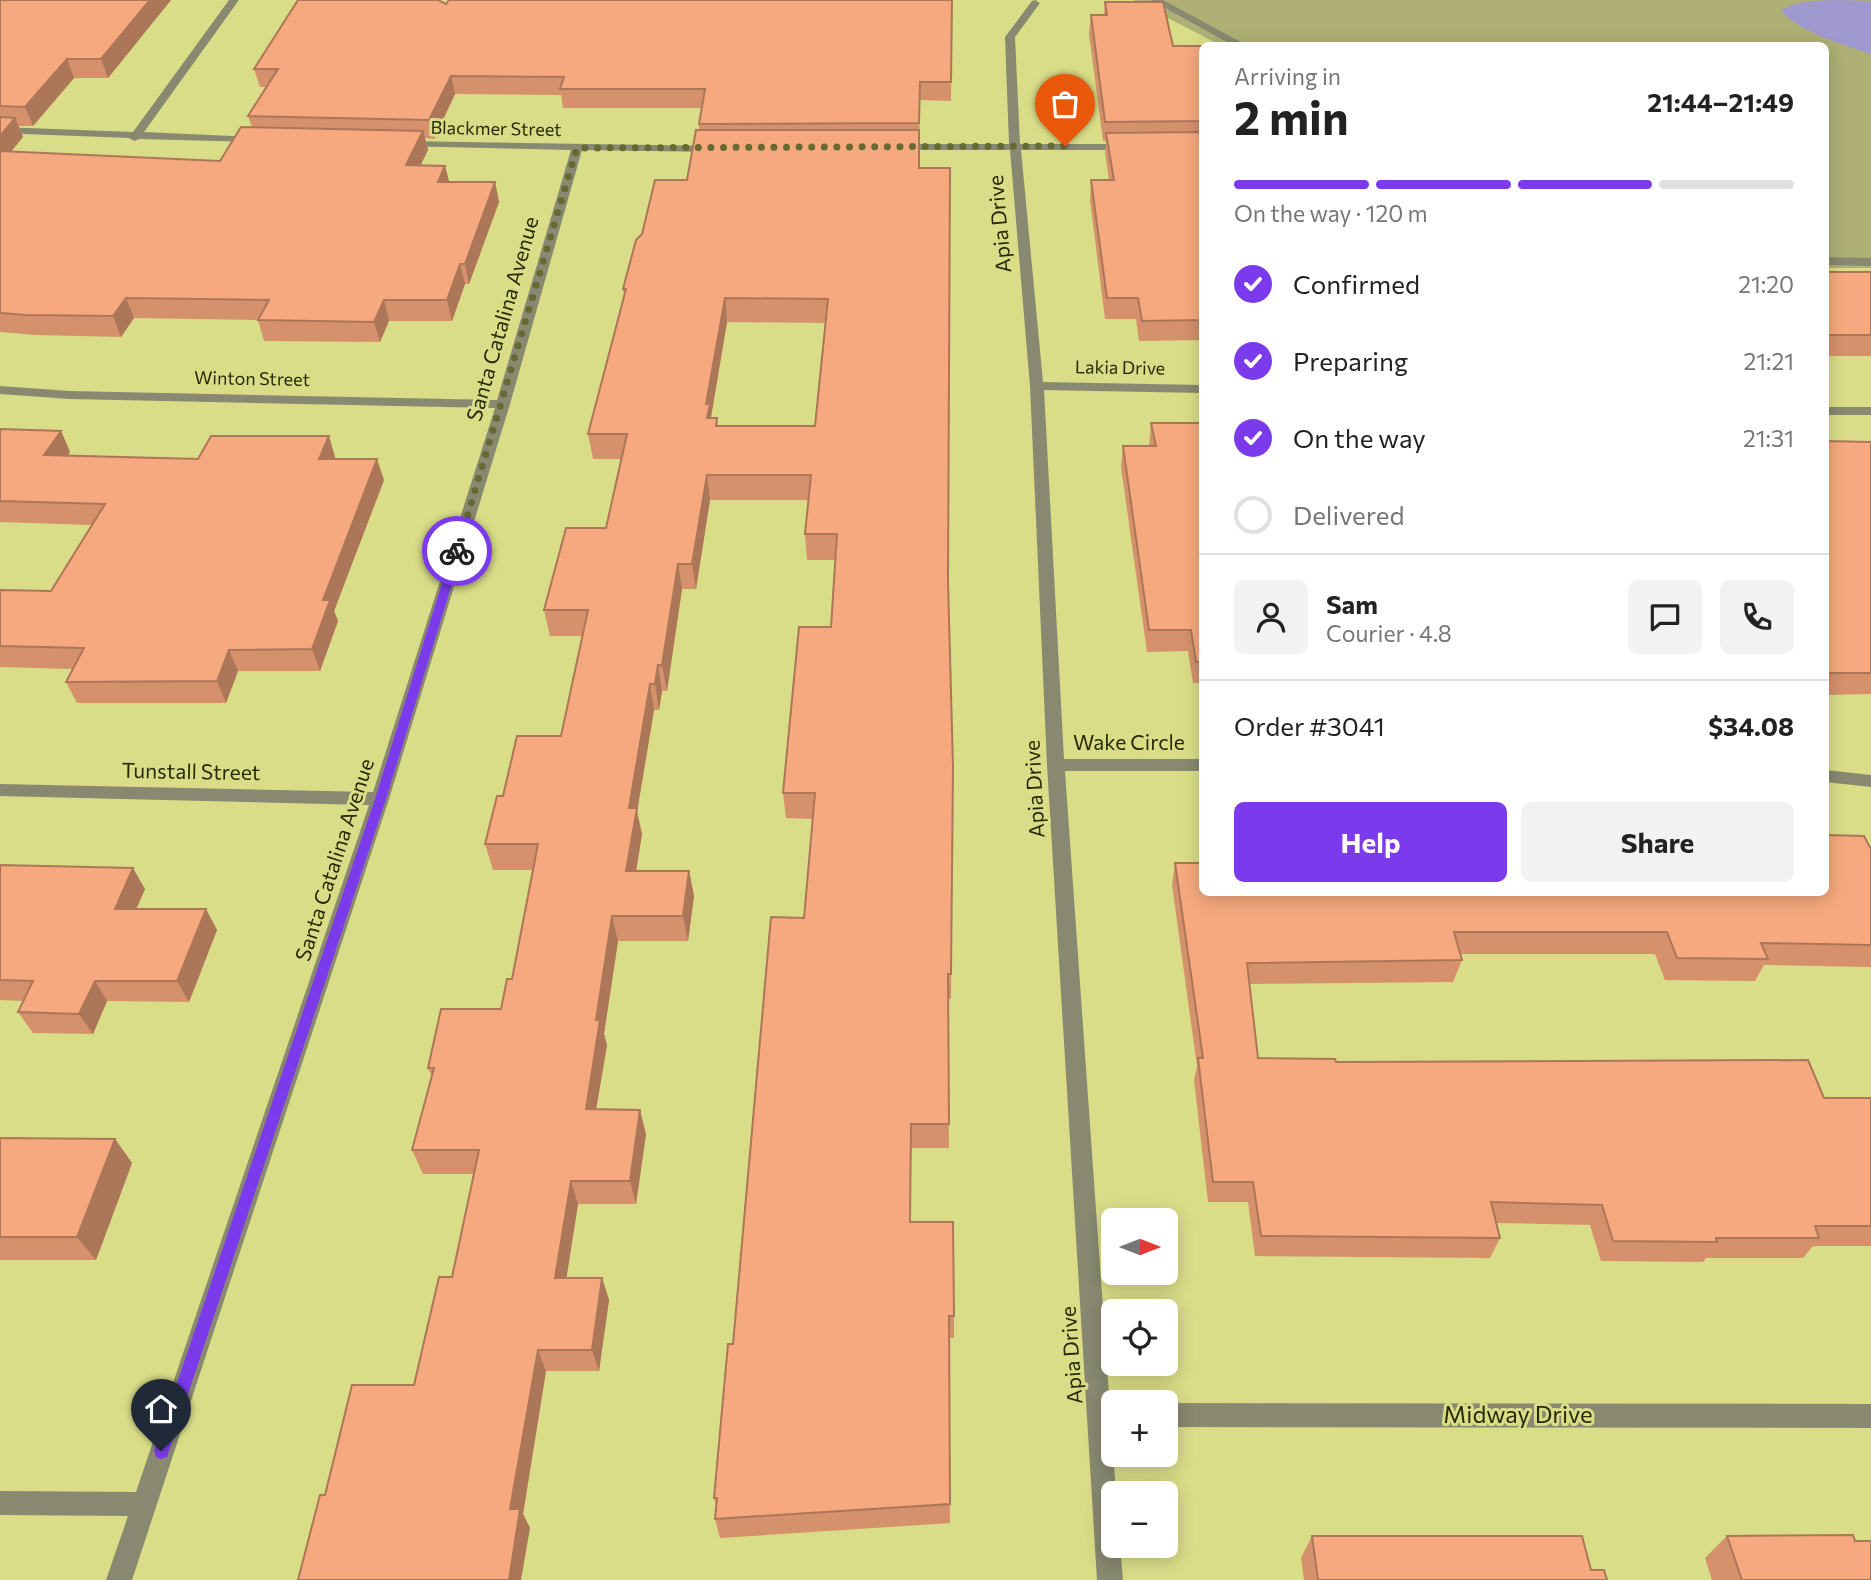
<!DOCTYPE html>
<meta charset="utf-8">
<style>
:root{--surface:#fff;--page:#f2f2f2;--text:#222;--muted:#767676;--line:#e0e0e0;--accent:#7c3aed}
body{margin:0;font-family:Commissioner,sans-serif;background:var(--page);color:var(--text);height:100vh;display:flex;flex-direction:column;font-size:26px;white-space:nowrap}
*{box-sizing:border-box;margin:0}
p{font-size:23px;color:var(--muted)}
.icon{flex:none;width:38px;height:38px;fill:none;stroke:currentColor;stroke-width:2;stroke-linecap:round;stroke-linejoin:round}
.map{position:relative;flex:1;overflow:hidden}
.drawer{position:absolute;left:1199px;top:42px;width:630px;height:854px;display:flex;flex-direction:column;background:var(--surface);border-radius:10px;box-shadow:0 4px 18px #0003}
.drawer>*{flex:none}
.needle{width:46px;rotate:90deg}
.tools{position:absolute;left:1101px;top:1208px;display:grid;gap:14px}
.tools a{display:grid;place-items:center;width:77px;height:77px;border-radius:10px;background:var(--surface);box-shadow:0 4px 18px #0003;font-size:35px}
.pin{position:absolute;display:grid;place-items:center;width:60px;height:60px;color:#fff;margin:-72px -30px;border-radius:50% 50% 50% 0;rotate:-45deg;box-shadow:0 0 7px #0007}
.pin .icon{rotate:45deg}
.courier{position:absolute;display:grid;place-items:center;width:70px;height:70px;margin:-35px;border:5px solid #7c3aed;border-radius:50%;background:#fff;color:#222;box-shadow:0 2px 9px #0007}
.overview em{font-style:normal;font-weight:700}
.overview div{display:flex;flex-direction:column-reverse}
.overview{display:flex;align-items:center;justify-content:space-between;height:119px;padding:0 35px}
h1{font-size:46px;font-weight:700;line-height:52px}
.bar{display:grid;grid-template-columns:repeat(4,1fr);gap:10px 7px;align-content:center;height:84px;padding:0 35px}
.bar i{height:9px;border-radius:5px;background:var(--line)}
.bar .on{background:var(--accent)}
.bar p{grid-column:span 4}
.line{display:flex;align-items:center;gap:18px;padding:0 35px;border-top:2px solid var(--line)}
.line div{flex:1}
.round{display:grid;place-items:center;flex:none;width:74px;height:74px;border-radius:10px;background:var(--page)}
ol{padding:0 35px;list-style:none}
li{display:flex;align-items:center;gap:21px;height:77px}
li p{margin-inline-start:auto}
li .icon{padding:7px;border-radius:50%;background:var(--accent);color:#fff;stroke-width:4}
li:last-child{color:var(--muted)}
li i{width:38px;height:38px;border:4px solid var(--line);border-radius:50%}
.cta{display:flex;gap:14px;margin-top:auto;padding:14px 35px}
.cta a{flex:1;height:80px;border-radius:10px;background:var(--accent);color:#fff;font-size:28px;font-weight:700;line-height:80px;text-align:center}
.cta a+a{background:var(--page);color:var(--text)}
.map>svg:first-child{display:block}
</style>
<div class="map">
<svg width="1871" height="1580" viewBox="0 0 1871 1580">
<rect width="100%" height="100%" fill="#dadd87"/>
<polygon fill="#aeb075" points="1133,0 1871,0 1871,268 1825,268 1825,46 1220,45"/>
<path fill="#a099d0" d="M1835,0l36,1v53c-29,-10 -68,-20 -90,-43 13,-11 37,-10 54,-11z"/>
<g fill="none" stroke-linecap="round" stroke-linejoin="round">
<g fill="#888970" fill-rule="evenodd">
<polygon points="229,0 239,0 144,132 255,137 259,138 259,142 139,139 134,141 129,138 0,133 0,127 133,132"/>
<polygon points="1035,0 1040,3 1015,37 1020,144 1127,144 1133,147 1127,150 1021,150 1043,382 1202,385 1202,393 1044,390 1064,759 1202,759 1202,771 1065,771 1116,1493 1113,1493 1113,1545 1120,1545 1123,1580 1097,1580 1047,765 1030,386 1010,150 896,150 890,147 896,144 1009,144 1005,37 1032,1"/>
<polygon points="1151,0 1163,0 1248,46 1234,46"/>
<polygon points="402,141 717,146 723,149 717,152 582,150 510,404 389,799 132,1580 106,1580 128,1516 0,1515 0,1491 136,1492 369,805 0,796 0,784 373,792 495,408 70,399 0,394 0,386 70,391 497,400 571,150 398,146 396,144"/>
<polygon points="1825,257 1871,258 1871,266 1825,265"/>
<rect x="1825" y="407" width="46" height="8"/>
<polygon points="1825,770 1871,775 1871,787 1825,782"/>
<polygon points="1166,1403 1871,1404 1871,1428 1166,1427"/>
</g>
</g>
<g fill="#d4916c" fill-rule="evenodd">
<path d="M0,0h171l-63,78h-34l-41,48h-14l4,11 -12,15 209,9 32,-34 -4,-11 18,-29h-6l-6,-18 192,-65 506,-4 -1,101 -31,-1 -1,68 29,413 5,186 -2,232 -3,-1 1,150h-38v74l43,94v22h-5l1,185 -230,15 -5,-19 1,-13 -2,-8 19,-154 71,-426 9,-99 -27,-1 -3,-25 48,-166 4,-67h-28l-2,-26 4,-34h-99l-14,89h-14l-15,102h-5l-3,19h-5l-17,102 5,22 -6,37h53l5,25 -6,45h-70l-14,93 3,11 -11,65 50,24 -10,70h-58l-12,74h36l7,22 -10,71h-53l-23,143 7,14 -205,-33 89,-110 38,-108 22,-103h-51l-11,-24 20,-73 -4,-9 73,-59 11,-30 21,-109h-40l-8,-26 18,-48 58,-60 22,-100h-33l-6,-26 62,-82 15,-69h-28l-5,-25 36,-138 -1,-7 64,-109 12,-50v-6l3,-16h-139l-2,-13 -106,-1 -21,45 -9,-1 3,12 -8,15 25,1 4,16h46l4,20 -30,82h-4l-13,37h-63l-9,21 -116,-1 -6,-21 -124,-2 -13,19 -85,-2 -36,-3zM727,322l98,1 -10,103h-97l-1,-8 -6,-1z"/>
<polygon points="1105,2 1173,46 1202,46 1202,340 1139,341 1136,319 1105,319 1090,200 1091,180 1109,180 1105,152 1106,141 1103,141 1089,34 1091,15 1104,15"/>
<rect x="1825" y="272" width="46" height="84"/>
<polygon points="1151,423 1202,423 1202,683 1193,683 1188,651 1147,652 1121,467 1123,446 1149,446"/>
<polygon points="0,429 61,431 70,452 68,455 198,459 335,457 335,459 384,480 334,611 338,621 320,671 238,671 226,703 77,703 66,682 72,669 0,667 0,590 51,591 92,525 0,522"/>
<polygon points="1825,441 1871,442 1871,694 1825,695"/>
<polygon points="1871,849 1871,967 1764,965 1755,981 1665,980 1655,954 1460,954 1462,960 1453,982 1249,984 1258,1058 1336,1062 1824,1098 1871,1098 1871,1246 1813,1246 1803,1258 1706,1258 1703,1262 1601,1261 1590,1225 1497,1223 1500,1238 1490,1258 1255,1256 1248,1202 1208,1202 1194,1080 1197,1066 1172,885 1175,863"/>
<polygon points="0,865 145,889 136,909 217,930 189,1002 107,1001 93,1034 33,1033 18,1012 24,1001 0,1000"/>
<polygon points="0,1138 115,1139 132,1163 96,1260 0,1260"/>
<polygon points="1312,1536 1591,1570 1607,1580 1304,1580 1301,1558"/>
<polygon points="1727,1536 1855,1541 1871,1580 1712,1580 1705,1558"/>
</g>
<g fill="#ac7658">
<polygon points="150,0 171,0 108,78 101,59"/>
<polygon points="67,59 74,78 33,126 25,107"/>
<polygon points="451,76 455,94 434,139 429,120"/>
<polygon points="15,118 23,137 0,164 0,136"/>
<polygon points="423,131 428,150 411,185 406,165"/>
<polygon points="445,166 450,185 438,182"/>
<polygon points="495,182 499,202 469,284 465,264"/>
<polygon points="460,264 465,284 452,321 447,300"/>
<polygon points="126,298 134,318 121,337 113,316"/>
<polygon points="725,298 727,322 711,417 710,443 706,404"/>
<polygon points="384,300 389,321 380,342 374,322"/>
<polygon points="61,431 70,452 54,476 44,455"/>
<polygon points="329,436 335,457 326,480 319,459"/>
<polygon points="377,459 384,480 334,611 338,621 320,671 312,649 323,600"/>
<polygon points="707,475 710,500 696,589 692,564"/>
<polygon points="678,564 682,589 667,691 662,665"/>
<polygon points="229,650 238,671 226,703 217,681"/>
<polygon points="658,665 662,691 659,710 655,684"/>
<polygon points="650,684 654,710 637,812 642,834 632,896 626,871 629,808"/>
<polygon points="133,868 145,889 127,930 115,909"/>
<polygon points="689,871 694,896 688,941 683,916"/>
<polygon points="206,909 217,930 189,1002 177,981"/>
<polygon points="612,916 618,941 604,1034 607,1045 592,1133 586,1109 596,1020"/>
<polygon points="95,981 107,1001 93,1034 79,1014"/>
<polygon points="640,1110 646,1134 636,1204 630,1181"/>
<polygon points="115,1139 132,1163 96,1260 77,1237"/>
<polygon points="571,1181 578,1204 563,1300 555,1278"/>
<polygon points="602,1278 609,1300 599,1371 592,1350"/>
<polygon points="538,1350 546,1371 523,1514 530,1528 521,1580 509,1580 510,1509"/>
</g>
<g fill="#f6a97e" stroke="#ac7658" stroke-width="2" fill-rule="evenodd">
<polygon points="0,0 150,0 101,59 67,59 25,107 0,106"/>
<polygon points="298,0 438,0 446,4 449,0 952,0 951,82 920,82 919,123 699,124 705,89 560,89 564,77 451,76 429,120 248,116 278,69 254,69"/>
<polygon points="1105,2 1163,2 1173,46 1202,46 1202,121 1105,122 1091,15 1107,15"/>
<polygon points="0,117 15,118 0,136"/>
<polygon points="241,127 423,131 406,165 445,166 438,182 495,182 465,264 460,264 447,300 384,300 374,322 258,320 269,300 126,298 113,316 27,315 0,313 0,151 220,161"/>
<path d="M696,130h223v38h31l-2,413 5,186 -2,207h-3l1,150h-38l-1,98h43l1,94h-5l1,188 -235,15 2,-21h-3l14,-154h5l38,-427 33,1 11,-125h-32l16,-166h32l6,-93h-32l6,-59h-104l-15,89h-14l-16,101h-4l-3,19h-5l-21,124h8l-11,63h63l-6,45h-71l-16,104h4l-14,89 54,1 -10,71h-59l-16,97h47l-10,72h-54l-28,159h10l-11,71h-211l22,-85h5l27,-110h62l25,-108h13l27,-127h-67l22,-82h-6l13,-59h60l6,-30h5l26,-135h-53l12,-48h6l14,-60h44l27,-126h-44l22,-82h40l21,-94h-39l38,-145h-3l13,-49 6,-6 13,-54h32zM725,298l103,1 -13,127h-99l1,-8h-10l3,-14h-4z"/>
<polygon points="1202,132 1202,320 1142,321 1138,298 1107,298 1091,180 1114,180 1106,133"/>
<rect x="1825" y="272" width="46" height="63"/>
<polygon points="1151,423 1202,423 1202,662 1196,662 1191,630 1149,630 1123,446 1156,446"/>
<polygon points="0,429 61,431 44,455 198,459 211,436 329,436 319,459 377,459 323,600 330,600 312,649 229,650 217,681 66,682 84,648 0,646 0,590 51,591 105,504 0,501"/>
<polygon points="1825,441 1871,442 1871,673 1825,673"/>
<polygon points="1825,835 1864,836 1871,849 1871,945 1761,943 1768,959 1677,958 1667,932 1454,932 1462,960 1247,963 1258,1058 1335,1059 1336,1062 1808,1060 1824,1098 1871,1098 1871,1226 1815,1226 1819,1238 1716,1238 1717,1242 1613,1241 1602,1205 1491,1202 1500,1238 1261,1236 1253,1182 1213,1182 1198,1058 1203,1058 1175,863 1202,863 1202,892 1825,892"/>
<polygon points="0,865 133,868 115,909 206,909 177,981 95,981 79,1014 18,1012 33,981 0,980"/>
<polygon points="0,1138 115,1139 77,1237 0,1237"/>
<polygon points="1853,1535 1855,1541 1871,1541 1871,1580 1742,1580 1727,1536"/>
<polygon points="1312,1536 1582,1536 1591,1570 1604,1570 1607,1580 1318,1580"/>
</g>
<polygon fill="#7c3aed" points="457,548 462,551 386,799 169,1451 167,1457 161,1459 156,1457 154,1451 375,799 452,551"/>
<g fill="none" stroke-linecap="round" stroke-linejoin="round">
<polyline stroke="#676932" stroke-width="7" stroke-dasharray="0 12.6" points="457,551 577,148 1065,146"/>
</g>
<g text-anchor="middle" stroke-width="6" stroke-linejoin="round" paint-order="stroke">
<g font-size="18" fill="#292a05" stroke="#dadd87">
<text transform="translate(496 129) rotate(1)" y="6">Blackmer Street</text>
<text transform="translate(1120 368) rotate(1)" y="6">Lakia Drive</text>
<text transform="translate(252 379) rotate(1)" y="6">Winton Street</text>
</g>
<g font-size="21" fill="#292a05" stroke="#dadd87">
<text transform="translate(1000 224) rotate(-95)" y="7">Apia Drive</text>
<text transform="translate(503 319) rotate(-74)" y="7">Santa Catalina Avenue</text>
<text x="1129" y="750">Wake Circle</text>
<text transform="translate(191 772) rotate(1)" y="7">Tunstall Street</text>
<text transform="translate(1035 789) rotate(-93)" y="7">Apia Drive</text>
<text transform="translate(335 860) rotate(-72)" y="7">Santa Catalina Avenue</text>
<text transform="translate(1072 1355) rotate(-94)" y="7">Apia Drive</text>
</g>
<g font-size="24" fill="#292a05" stroke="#dadd87">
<text x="1518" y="1423">Midway Drive</text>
</g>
</g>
</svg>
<div class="tools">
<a><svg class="needle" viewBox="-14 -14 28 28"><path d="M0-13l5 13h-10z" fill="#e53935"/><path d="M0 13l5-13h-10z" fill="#767676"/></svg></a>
<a><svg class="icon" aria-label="locate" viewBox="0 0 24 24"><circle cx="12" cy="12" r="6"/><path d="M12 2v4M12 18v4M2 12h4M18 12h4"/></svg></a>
<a>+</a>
<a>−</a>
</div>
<div class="pin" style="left:1065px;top:146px;background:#ea580c"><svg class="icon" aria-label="bag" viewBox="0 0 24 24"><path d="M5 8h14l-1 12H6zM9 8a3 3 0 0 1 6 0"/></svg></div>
<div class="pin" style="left:161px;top:1451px;background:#1f2937"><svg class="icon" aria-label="home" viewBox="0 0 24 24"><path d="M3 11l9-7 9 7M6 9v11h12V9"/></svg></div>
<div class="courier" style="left:457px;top:551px"><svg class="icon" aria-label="bike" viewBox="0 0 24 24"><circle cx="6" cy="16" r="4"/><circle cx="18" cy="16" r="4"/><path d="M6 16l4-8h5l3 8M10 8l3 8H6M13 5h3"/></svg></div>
<section class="drawer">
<div class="overview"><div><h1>2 min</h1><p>Arriving in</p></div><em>21:44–21:49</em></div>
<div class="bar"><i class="on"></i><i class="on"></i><i class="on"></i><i></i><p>On the way · 120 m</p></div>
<ol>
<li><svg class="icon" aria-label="check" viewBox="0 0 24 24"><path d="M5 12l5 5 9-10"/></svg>Confirmed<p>21:20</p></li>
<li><svg class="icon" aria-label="check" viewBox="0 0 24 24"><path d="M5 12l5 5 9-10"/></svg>Preparing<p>21:21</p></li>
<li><svg class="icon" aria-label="check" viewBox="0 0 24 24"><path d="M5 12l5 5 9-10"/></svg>On the way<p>21:31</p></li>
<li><i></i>Delivered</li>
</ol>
<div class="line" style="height:126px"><a class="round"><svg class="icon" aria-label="person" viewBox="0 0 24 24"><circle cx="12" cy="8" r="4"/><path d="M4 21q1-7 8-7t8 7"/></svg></a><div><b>Sam</b><p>Courier · 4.8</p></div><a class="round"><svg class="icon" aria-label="chat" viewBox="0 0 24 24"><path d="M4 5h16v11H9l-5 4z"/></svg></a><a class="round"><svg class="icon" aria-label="phone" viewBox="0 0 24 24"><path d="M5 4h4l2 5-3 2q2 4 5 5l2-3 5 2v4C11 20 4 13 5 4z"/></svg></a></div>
<div class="line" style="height:91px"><div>Order #3041</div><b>$34.08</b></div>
<div class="cta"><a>Help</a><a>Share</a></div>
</section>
</div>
